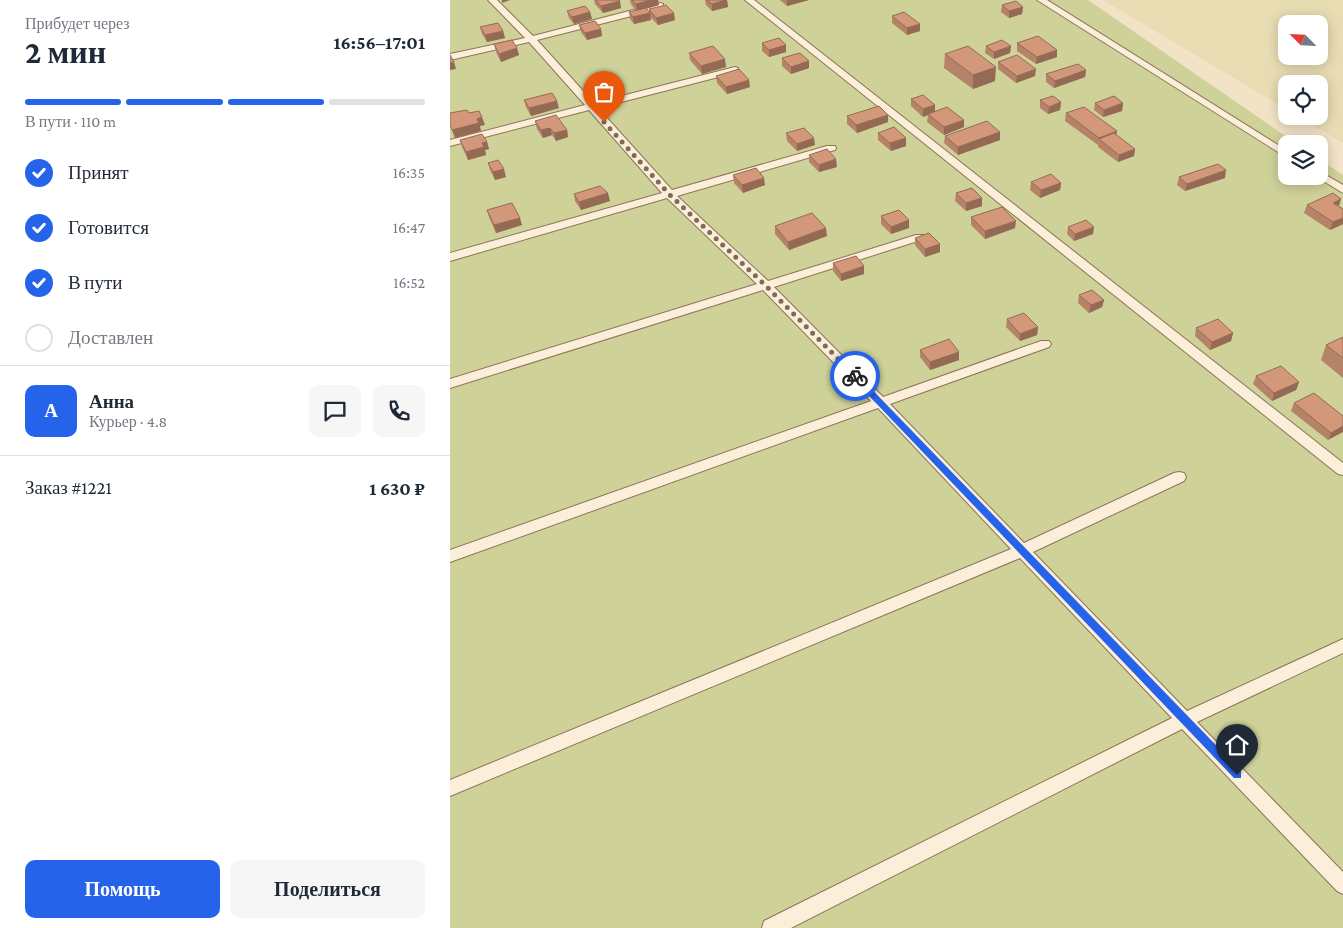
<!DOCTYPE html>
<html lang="ru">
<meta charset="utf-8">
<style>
:root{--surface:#fff;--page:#f6f6f7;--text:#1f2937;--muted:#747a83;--line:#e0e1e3;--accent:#2563eb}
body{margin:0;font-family:"Crimson Pro",serif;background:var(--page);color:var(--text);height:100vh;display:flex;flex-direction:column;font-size:19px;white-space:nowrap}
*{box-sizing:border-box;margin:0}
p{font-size:16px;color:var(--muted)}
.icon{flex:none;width:28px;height:28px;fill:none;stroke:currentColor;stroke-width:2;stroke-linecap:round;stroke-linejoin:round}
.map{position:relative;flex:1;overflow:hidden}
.details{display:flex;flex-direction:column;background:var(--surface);width:450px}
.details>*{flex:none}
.needle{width:32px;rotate:294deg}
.fabs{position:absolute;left:828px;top:15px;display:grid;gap:10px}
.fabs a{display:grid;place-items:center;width:50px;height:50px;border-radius:10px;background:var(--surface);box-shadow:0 2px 12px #0003;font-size:25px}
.pin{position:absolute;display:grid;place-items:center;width:42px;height:42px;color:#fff;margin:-51px -21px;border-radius:50% 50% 50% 0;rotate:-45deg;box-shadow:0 0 5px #0007}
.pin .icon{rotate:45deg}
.courier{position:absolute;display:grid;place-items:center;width:50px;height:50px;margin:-25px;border:4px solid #2563eb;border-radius:50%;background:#fff;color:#222;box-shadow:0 1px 6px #0007}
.summary em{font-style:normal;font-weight:700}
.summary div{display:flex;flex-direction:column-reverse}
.summary{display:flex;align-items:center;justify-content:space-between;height:85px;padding:0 25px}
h1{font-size:32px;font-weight:700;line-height:38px}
.bar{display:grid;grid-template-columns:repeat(4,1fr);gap:8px 5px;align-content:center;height:60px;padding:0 25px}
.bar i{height:6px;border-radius:4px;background:var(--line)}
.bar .current{background:var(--accent)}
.bar p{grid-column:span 4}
.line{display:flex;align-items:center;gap:12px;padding:0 25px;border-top:1px solid var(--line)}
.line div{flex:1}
.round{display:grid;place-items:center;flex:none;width:52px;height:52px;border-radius:10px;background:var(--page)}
ol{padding:0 25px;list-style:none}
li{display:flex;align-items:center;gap:15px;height:55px}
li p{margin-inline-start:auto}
li .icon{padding:5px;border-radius:50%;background:var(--accent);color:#fff;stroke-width:4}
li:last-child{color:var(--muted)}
li i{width:28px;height:28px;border:2px solid var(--line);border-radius:50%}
.primary-button{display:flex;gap:10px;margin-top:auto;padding:10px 25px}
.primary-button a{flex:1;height:58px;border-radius:10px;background:var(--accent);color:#fff;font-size:20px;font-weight:700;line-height:58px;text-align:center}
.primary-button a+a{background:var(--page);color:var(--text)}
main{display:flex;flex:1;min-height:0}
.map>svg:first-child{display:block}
</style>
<main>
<section class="details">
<div class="summary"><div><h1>2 мин</h1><p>Прибудет через</p></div><em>16:56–17:01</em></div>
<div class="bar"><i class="current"></i><i class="current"></i><i class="current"></i><i></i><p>В пути · 110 m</p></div>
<ol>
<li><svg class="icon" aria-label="check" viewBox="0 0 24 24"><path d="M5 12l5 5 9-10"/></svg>Принят<p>16:35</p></li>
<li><svg class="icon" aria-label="check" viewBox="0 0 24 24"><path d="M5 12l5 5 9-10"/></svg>Готовится<p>16:47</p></li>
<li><svg class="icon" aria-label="check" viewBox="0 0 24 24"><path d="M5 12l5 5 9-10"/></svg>В пути<p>16:52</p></li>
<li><i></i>Доставлен</li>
</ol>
<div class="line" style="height:90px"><b class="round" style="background:var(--accent);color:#fff">А</b><div><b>Анна</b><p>Курьер · 4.8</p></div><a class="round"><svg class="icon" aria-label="chat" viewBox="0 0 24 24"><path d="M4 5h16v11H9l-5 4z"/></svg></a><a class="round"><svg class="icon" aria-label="phone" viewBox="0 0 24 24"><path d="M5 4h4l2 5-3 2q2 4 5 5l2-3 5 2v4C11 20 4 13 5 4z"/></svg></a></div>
<div class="line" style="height:65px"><div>Заказ #1221</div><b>1 630 ₽</b></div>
<div class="primary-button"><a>Помощь</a><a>Поделиться</a></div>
</section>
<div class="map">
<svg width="893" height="928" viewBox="0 0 893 928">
<rect width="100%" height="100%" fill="#f2e2c6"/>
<path fill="#e8dcb2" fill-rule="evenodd" d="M653,0h240v143l-45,-27h21v-32h-33v25zM836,24h33v32h-33z"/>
<polygon fill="#ced198" points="0,0 638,0 847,144 836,144 836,176 869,176 869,159 893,175 893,928 0,928"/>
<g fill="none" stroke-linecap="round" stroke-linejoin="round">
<defs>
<g id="service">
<polygon points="38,0 47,0 83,36 210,3 213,4 213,8 87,40 144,103 285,67 288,68 288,72 148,108 222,190 377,146 385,146 386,148 385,150 227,196 318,281 466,235 474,235 476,237 474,239 324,287 433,397 591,341 599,341 601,344 599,347 440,404 574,543 724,473 729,472 734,473 736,477 734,481 583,552 737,711 893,639 893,653 747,722 893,872 893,894 887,891 732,729 341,928 312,928 314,921 722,718 570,558 0,796 0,780 561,549 428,408 0,562 0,550 421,401 313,290 0,388 0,379 307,284 217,198 0,261 0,253 212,193 139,110 0,146 0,140 135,105 79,42 0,60 0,54 75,38"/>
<polygon points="295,0 304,0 893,463 893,475 888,474"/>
<polygon points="587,0 597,0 836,150 836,157"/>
<polygon points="869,171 893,185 893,193 865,176 869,176"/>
</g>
</defs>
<use href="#service" stroke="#8f725a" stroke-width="2"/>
<use href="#service" fill="#fbefda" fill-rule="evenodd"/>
</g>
<g fill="#b58368">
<polygon points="144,0 169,0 171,8 153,13 145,4"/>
<polygon points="180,0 208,0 209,5 196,9 199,12 199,9 225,20 208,25 200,17 201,20 184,24 180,19 179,12 186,11 181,4"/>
<polygon points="255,0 277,0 278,7 262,11 256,5"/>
<polygon points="330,0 359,0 337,6"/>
<polygon points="552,5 573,7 572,14 559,18 551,12"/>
<polygon points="117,11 140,12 142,19 124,24 119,18"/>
<polygon points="442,16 470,24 470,31 457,35 442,23"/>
<polygon points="129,25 151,29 152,36 137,40 131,32"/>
<polygon points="30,27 53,31 55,38 37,42 32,34"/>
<polygon points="312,43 336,45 336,52 319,57 312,51"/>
<polygon points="567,43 607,57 586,64 567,51"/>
<polygon points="44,44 67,48 69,55 51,62 46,52"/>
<polygon points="536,46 561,46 560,53 544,59 535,53"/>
<polygon points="239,53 276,67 252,74 240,60"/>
<polygon points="495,54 545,81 523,89 494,68"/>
<polygon points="332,58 359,61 359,68 341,74 332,66"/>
<polygon points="548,62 585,76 566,83 548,69"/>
<polygon points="636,70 635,77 604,88 596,82 596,74"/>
<polygon points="266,76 300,87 277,94 267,83"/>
<polygon points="461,99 485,105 485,112 514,120 514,127 494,135 477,122 478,115 473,117 461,106"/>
<polygon points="74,100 109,108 81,116 76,107"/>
<polygon points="590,100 611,102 610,110 598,114 590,108"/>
<polygon points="645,103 673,103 672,111 653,117 644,110"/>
<polygon points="616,113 666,135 685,149 684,156 668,162 648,147 648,145 615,121"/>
<polygon points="397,116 438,122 407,133 397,124"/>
<polygon points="85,121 117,130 118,137 106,141 102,135 93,138 87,129"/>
<polygon points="550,132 550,140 508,155 494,143 495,136"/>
<polygon points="336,133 365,145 347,151 337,141"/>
<polygon points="428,133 456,138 456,146 441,151 428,140"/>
<polygon points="10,140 37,142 39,149 35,150 36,155 18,160 12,147"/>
<polygon points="359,155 387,167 369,172 359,162"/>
<polygon points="38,163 56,177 45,180 40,170"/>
<polygon points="283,175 315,185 293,193 284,183"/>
<polygon points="729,177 775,178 735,191 727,185"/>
<polygon points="581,182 611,183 610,190 590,198 580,190"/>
<polygon points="506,193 532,198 532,206 516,211 505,201"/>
<polygon points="124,194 160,201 131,210 125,201"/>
<polygon points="857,205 888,206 893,209 893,224 880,230 854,213"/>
<polygon points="37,210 72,225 46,233 39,217"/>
<polygon points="431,216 459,220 459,228 441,234 431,224"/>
<polygon points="521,217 565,228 535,239 521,225"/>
<polygon points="325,226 377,236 339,250 325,234"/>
<polygon points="618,227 643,234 624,241 617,234"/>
<polygon points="465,238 490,252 475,257 465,245"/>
<polygon points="383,263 414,266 414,274 391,281 383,271"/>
<polygon points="629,295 654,300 652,307 639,313 628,303"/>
<polygon points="557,319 588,327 587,335 570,341 556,327"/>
<polygon points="746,328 783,333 781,341 760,350 745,336"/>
<polygon points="893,337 893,378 871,360 876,345"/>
<polygon points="470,350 509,352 509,360 480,370 470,357"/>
<polygon points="806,376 849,382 846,390 822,401 803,384"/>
<polygon points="844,403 893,416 878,440 841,411"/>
</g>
<g fill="#946a55">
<polygon points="52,0 60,0 52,3"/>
<polygon points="201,0 208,0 209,5 187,11 186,4"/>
<polygon points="276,0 277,0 278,7 262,11 262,4"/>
<polygon points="337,0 359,0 337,6"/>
<polygon points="170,1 171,8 153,13 151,6"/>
<polygon points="573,7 572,14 559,18 559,11"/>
<polygon points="140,12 142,19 124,24 122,17"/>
<polygon points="200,13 201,20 184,24 183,17"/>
<polygon points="224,13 225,20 208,25 206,18"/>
<polygon points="470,24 470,31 457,35 457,28"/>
<polygon points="151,29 152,36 137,40 135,33"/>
<polygon points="53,31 55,38 37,42 35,35"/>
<polygon points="336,45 336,52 319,57 319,50"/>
<polygon points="561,46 560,53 544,59 544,52"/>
<polygon points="67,48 69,55 51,62 49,54"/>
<polygon points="607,50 607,57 586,64 587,57"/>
<polygon points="275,59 276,67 252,74 251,66"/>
<polygon points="359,61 359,68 341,74 341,67"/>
<polygon points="4,62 6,69 0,70 0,63"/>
<polygon points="546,67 545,81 523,89 523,75"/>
<polygon points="586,69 585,76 566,83 567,76"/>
<polygon points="636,70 635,77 604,88 605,81"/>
<polygon points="299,80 300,87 277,94 276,87"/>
<polygon points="107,101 109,108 81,116 79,108"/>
<polygon points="611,102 610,110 598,114 599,107"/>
<polygon points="673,103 672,111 653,117 654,110"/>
<polygon points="485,105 485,112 473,117 473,109"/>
<polygon points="438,115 438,122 407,133 406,125"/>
<polygon points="32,117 35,125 30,126 31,131 5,138 2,130 27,119"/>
<polygon points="514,120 514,127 494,135 494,127"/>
<polygon points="100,128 102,135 93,138 91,130"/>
<polygon points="117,130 118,137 106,141 104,133"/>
<polygon points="667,131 666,138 649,140 649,138"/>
<polygon points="550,132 550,140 508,155 508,147"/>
<polygon points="364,138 365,145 347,151 347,144"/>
<polygon points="456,138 456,146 441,151 440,143"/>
<polygon points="37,142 39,149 35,150 36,155 18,160 16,152 32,143"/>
<polygon points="685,149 684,156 668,162 669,155"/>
<polygon points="386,159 387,167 369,172 369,165"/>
<polygon points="54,169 56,177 45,180 43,172"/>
<polygon points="776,170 775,178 735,191 737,184"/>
<polygon points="314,178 315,185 293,193 292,185"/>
<polygon points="611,183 610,190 590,198 591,190"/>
<polygon points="158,193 160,201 131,210 129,202"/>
<polygon points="532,198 532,206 516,211 516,203"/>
<polygon points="891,199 889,206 883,203"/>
<polygon points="70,218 72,225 46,233 44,225"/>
<polygon points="893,218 893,224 880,230 883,222"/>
<polygon points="459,220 459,228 441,234 441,227"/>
<polygon points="566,221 565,228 535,239 535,231"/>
<polygon points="644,227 643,234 624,241 625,234"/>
<polygon points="376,228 377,236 339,250 338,242"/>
<polygon points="490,244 490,252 475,257 475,249"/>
<polygon points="414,266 414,274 391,281 391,274"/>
<polygon points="654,300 652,307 639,313 641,305"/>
<polygon points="588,327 587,335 570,341 570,334"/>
<polygon points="783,333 781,341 760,350 762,342"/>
<polygon points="509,352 509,360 480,370 480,362"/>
<polygon points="849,382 846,390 822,401 824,393"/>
<polygon points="893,426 893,432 878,440 881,433"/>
</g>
<g fill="#d39879" stroke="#946a55">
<polygon points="146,0 169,0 170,1 151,6"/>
<polygon points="182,0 201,0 186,4"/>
<polygon points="257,0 276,0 262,4"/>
<polygon points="566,1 573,7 559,11 552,5"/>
<polygon points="216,5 224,13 206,18 199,9"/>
<polygon points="135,6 140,12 122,17 117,11"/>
<polygon points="196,8 200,13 183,17 179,12"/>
<polygon points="454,12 470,24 457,28 442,16"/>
<polygon points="145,21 151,29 135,33 129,25"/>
<polygon points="48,23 53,31 35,35 30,27"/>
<polygon points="588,36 607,50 587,57 567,43"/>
<polygon points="329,38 336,45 319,50 312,43"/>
<polygon points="62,40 67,48 49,54 44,44"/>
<polygon points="552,40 561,46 544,52 536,46"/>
<polygon points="263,46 275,59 251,66 239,53"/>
<polygon points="518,46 546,67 523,75 495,54"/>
<polygon points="350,53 359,61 341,67 332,58"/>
<polygon points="0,55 4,62 0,63"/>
<polygon points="567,55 586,69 567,76 548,62"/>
<polygon points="628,64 636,70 605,81 596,74"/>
<polygon points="289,69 299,80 276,87 266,76"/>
<polygon points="102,93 107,101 79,108 74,100"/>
<polygon points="473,95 485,105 473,109 461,99"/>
<polygon points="603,96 611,102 599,107 590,100"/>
<polygon points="664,96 673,103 654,110 645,103"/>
<polygon points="429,106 438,115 406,125 397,116"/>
<polygon points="497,107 514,120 494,127 478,114"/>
<polygon points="634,107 667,131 649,138 616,113"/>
<polygon points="17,110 19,113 29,111 32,117 27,119 29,123 2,130 0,125 0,113"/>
<polygon points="106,115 117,130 104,133 100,128 91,130 85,121"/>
<polygon points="537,121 550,132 508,147 495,136"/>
<polygon points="444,127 456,138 440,143 428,133"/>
<polygon points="354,128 364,138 347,144 336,133"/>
<polygon points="664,133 685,149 669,155 649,139"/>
<polygon points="32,134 37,142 32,143 34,147 16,152 10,140"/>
<polygon points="377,149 386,159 369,165 359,155"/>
<polygon points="48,160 54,169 43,172 38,163"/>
<polygon points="768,164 776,170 737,184 729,177"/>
<polygon points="306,168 314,178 292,185 283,175"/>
<polygon points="601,174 611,183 591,190 581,182"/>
<polygon points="150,186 158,193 129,202 124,194"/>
<polygon points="522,188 532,198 516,203 506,193"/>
<polygon points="883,193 891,199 883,203 893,209 893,218 883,222 857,205"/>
<polygon points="62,203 70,218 44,225 37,210"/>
<polygon points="552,207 566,221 535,231 521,217"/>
<polygon points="449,210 459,220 441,227 431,216"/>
<polygon points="362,213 376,228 338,242 325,226"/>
<polygon points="636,220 644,227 625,234 618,227"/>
<polygon points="479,233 490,244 475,249 465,238"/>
<polygon points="406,256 414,266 391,274 383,263"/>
<polygon points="642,290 654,300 641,305 629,295"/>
<polygon points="574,313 588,327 570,334 557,319"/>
<polygon points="768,319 783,333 762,342 746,328"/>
<polygon points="893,337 893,358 876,345"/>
<polygon points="499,339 509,352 480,362 470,350"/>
<polygon points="831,366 849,382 824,393 806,376"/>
<polygon points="864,393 893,416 893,426 881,433 844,403"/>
</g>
<polygon fill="#2563eb" points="402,374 407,374 791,771 791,778 784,778 402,378"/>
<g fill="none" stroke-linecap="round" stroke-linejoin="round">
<polyline stroke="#7d6c59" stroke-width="5" stroke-dasharray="0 9" points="154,122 220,195 314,284 405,376"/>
</g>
</svg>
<div class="fabs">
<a><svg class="needle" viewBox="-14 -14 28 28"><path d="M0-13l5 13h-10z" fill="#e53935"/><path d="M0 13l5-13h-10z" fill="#747a83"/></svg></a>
<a><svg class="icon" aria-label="locate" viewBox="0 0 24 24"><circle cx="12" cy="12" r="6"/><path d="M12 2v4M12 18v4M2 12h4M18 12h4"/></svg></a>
<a><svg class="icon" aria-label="layers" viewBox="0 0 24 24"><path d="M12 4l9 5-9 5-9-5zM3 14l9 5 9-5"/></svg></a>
</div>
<div class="pin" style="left:154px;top:122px;background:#ea580c"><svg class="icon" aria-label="bag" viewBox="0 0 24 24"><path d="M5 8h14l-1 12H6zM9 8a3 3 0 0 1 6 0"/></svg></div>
<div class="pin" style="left:787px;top:775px;background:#1f2937"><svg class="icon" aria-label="home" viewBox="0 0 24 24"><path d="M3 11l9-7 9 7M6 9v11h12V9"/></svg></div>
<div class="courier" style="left:405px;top:376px"><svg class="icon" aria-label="bike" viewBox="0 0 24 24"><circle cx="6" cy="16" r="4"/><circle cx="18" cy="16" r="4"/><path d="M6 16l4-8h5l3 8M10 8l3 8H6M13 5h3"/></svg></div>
</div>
</main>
